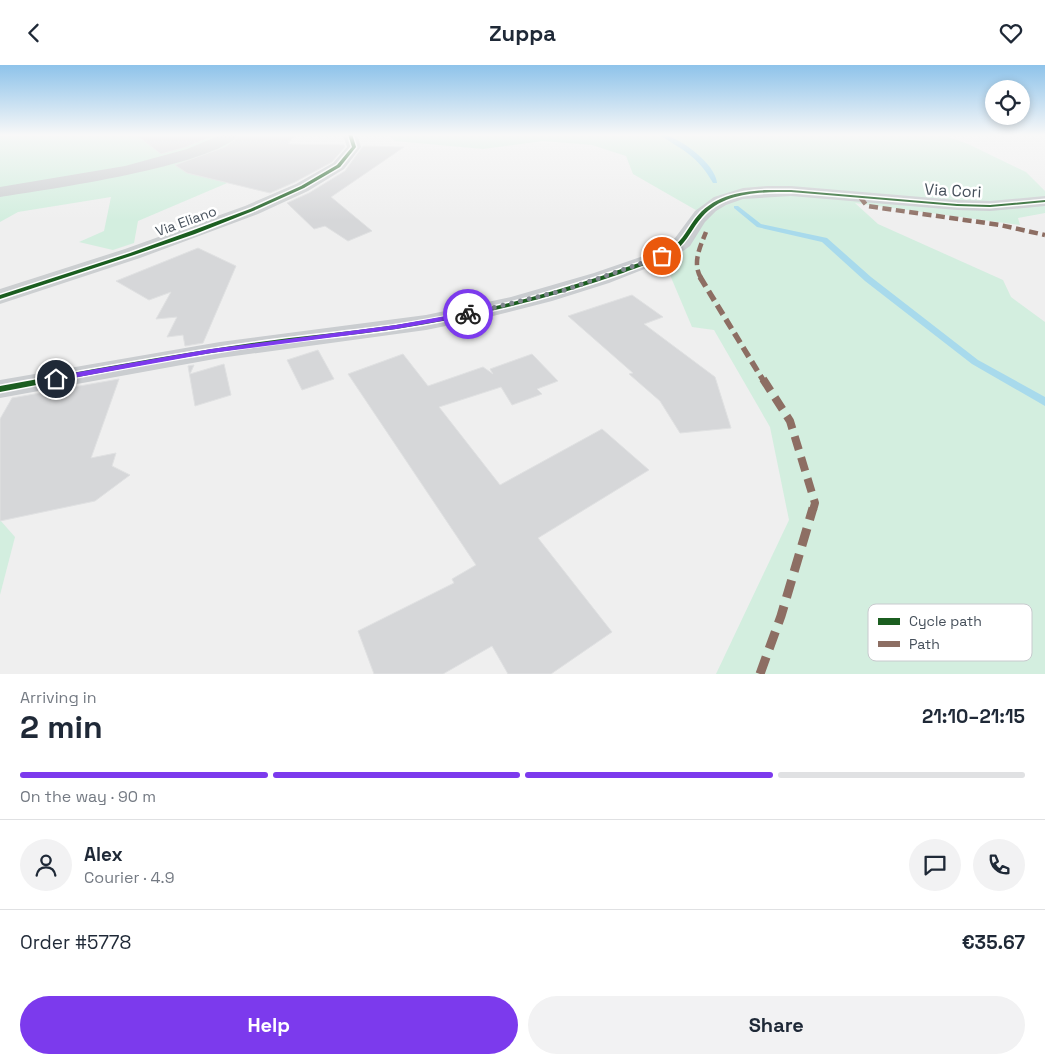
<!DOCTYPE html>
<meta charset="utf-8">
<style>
:root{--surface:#fff;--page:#f2f2f3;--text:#1f2937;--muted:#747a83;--line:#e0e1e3;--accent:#7c3aed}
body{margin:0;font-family:"Space Grotesk",sans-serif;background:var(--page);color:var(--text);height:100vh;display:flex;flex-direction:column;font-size:19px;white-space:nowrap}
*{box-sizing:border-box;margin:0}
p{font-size:16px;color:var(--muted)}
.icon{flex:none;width:28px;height:28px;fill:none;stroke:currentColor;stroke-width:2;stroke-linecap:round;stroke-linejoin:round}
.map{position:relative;height:609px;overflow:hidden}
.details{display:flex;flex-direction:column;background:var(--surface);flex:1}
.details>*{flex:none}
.fabs{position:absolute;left:985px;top:15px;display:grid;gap:10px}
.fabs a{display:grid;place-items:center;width:45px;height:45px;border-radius:50%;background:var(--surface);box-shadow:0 2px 8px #0003;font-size:25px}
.pin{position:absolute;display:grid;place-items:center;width:42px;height:42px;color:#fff;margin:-21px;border:2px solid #fff;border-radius:50%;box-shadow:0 1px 5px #0007}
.courier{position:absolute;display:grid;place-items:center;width:50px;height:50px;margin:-25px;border:4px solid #7c3aed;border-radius:50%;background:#fff;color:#222;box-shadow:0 1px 6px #0007}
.headline em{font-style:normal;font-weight:800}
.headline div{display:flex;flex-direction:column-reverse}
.headline{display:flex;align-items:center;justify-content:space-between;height:85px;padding:0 20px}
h1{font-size:32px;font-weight:800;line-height:38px}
.bar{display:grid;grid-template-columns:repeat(4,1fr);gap:8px 5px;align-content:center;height:60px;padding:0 20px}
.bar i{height:6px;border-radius:4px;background:var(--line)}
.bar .on{background:var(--accent)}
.bar p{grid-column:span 4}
.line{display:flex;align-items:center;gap:12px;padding:0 20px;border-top:1px solid var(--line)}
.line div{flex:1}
.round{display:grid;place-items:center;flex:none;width:52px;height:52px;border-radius:26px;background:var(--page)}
.primary-button{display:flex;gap:10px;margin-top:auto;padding:10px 20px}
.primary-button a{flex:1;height:58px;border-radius:30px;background:var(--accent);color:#fff;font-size:20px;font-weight:800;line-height:58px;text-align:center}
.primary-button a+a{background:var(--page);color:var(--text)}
header{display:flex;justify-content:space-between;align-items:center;height:65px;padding:0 20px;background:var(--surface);font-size:22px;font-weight:800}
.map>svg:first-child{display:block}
</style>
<header><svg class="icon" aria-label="back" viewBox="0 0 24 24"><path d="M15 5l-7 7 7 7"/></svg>Zuppa<svg class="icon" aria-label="heart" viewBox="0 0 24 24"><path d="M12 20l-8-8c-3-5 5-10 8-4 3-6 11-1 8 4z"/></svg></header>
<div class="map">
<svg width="1045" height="609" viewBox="0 0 1045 609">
<rect width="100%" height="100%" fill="#efefef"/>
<g fill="#d3eedf">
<polygon points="0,69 258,69 258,105 138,156 134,178 113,185 79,177 104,166 111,132 18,147 0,157"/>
<polygon points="387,69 940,69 968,79 1026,107 1045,126 1045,148 1018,153 1020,160 855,138 878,159 1003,215 1011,232 1045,257 1045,609 716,609 789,455 770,362 714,265 692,262 662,191 701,148 633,109 626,91 592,80 543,76 483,84 395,76"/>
<polygon points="0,455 15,472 0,530"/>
</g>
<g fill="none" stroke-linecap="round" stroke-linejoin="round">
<g fill="#a8daec" fill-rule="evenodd">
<path d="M658,69c19,0 58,30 59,49h-4c-16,-28 -29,-32 -55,-49z"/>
<polygon points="734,141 738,141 761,159 827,173 871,212 978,295 1045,332 1045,341 972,299 865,216 822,177 757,162 734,143"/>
</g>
</g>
<g fill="#d6d7d9" stroke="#e0e1e2">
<polygon points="135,69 217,69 186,82 161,89"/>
<polygon points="242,69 296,69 288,79 344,80 345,82 332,97 295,117 270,128 187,108 175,100 225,82"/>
<polygon points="363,81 404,82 331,132 372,166 348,176 325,161 314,164 287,138 309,128 345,106"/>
<polygon points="198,183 236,201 203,278 185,281 183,270 167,272 177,252 156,254 171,227 149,235 116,216"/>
<polygon points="632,230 663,252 644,259 715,312 731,363 680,368 660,336 629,309 633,308 568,251"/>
<polygon points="318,285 334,314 302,325 287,295"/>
<polygon points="403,289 428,321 483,302 493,309 490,304 532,289 558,316 537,324 542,329 512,340 501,322 439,342 500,420 602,364 649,405 538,473 612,567 551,609 508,609 492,581 443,609 374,609 358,566 454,518 452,514 476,500 348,309"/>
<polygon points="224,299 231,330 195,341 188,301 194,300 190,309"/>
<polygon points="119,314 91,393 116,388 112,401 130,410 95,436 0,456 0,354 12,333"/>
</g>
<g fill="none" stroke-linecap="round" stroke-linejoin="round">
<polygon fill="#cacdd0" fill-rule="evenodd" points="767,121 791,121 957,135 990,136 1045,131 1045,141 990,146 957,145 791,131 743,134 726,140 716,146 705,157 690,181 675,192 609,218 552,236 485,253 426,265 220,293 0,333 0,315 220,277 426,250 511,232 594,208 655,187 675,173 695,146 714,132 743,123"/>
<g fill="#cccfd1" fill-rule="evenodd">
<path d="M223,69h17c-26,32 -195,56 -240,63v-10l125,-21 62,-17z"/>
<polygon points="343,69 357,69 361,82 344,104 308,126 258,149 140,193 0,239 0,224 125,184 245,141 296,119 333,98 347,82"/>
</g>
<polyline stroke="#8d6e63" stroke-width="4" stroke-dasharray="7 4" stroke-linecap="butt" points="860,131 861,133"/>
<g stroke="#8d6e63" stroke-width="4.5" stroke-dasharray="9 4.5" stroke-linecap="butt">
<polyline points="860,132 867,141 1000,160 1045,170"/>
<path d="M701,213c-9,-15 -1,-31 5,-46"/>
</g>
<polyline stroke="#8d6e63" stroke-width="5.5" stroke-dasharray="11 5.5" stroke-linecap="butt" points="700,212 763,315"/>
<polyline stroke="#8d6e63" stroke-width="8" stroke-dasharray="14 8" stroke-linecap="butt" points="763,314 790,356 815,438 813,445"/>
<polyline stroke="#8d6e63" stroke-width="9" stroke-dasharray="18 9" stroke-linecap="butt" points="760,609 781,551 813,443"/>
<defs>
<g id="cycleway">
<polygon points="348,69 352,69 356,82 340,102 304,123 253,146 195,169 134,190 0,234 0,230 130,188 191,166 250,144 301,121 337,100 352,82"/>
<path d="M767,125h24l166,14 33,1 55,-5v2l-55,5 -33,-1 -166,-14c-31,0 -67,0 -89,25 -10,11 -14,24 -26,33 -15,11 -36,16 -53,23 -74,26 -150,44 -227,56 -48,7 -97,11 -145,18 -84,12 -168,29 -251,45v-6c84,-15 167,-31 252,-43 48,-7 96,-11 144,-18 50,-8 99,-17 147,-31 27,-8 54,-16 81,-26 14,-5 29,-9 42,-16 15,-9 19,-19 29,-33 17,-23 45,-28 72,-29z"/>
</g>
</defs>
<use href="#cycleway" stroke="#fff" stroke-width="3"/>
<use href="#cycleway" fill="#1b5e20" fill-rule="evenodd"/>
</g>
<linearGradient id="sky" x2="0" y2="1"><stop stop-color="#8ec3ea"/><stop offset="0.45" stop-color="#f8f8f8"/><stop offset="1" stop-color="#f8f8f8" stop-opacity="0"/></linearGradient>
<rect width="1045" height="155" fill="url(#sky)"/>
<polygon fill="#7c3aed" points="468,247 470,248 470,251 396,264 211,288 56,316 52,314 56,311 211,284 396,260"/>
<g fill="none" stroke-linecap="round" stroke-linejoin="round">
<polyline stroke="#81888f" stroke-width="5" stroke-dasharray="0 9" points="468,249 565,225 662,191"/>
</g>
<g text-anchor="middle" stroke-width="5" stroke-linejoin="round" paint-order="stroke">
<g font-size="14" fill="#46505b" stroke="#fff">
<text transform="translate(186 156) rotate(-20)" y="5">Via Eliano</text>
</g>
<g font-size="16" fill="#46505b" stroke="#fff">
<text transform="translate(953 125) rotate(3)" y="6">Via Cori</text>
</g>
</g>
<rect x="868" y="539" width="164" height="57" rx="8" fill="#fff" stroke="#c8cace" stroke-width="1"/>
<rect x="878" y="553" width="22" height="7" fill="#1b5e20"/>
<rect x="878" y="576" width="22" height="6" fill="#8d6e63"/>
<g font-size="14" fill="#46505b">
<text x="909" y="561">Cycle path</text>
<text x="909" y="584">Path</text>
</g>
</svg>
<div class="fabs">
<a><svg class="icon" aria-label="locate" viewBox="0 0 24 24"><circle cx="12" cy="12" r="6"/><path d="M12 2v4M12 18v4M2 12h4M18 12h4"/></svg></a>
</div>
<div class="pin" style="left:662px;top:191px;background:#ea580c"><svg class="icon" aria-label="bag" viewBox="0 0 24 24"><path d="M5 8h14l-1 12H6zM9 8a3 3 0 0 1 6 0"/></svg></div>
<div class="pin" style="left:56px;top:314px;background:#1f2937"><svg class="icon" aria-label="home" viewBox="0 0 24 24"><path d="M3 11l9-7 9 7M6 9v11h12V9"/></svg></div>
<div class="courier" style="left:468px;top:249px"><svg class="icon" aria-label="bike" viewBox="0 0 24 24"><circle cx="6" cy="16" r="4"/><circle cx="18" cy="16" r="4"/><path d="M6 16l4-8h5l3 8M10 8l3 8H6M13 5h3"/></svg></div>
</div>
<section class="details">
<div class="headline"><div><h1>2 min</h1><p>Arriving in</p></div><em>21:10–21:15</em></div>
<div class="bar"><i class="on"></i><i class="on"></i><i class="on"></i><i></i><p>On the way · 90 m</p></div>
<div class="line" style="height:90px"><a class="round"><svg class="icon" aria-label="person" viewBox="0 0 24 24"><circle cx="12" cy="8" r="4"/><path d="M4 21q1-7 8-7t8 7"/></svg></a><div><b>Alex</b><p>Courier · 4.9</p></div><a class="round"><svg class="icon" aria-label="chat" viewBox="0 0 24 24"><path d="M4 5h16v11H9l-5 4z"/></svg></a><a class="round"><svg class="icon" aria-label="phone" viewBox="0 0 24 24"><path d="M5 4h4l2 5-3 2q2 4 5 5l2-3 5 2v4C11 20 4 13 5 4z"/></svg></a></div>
<div class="line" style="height:65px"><div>Order #5778</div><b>€35.67</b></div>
<div class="primary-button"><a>Help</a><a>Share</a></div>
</section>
